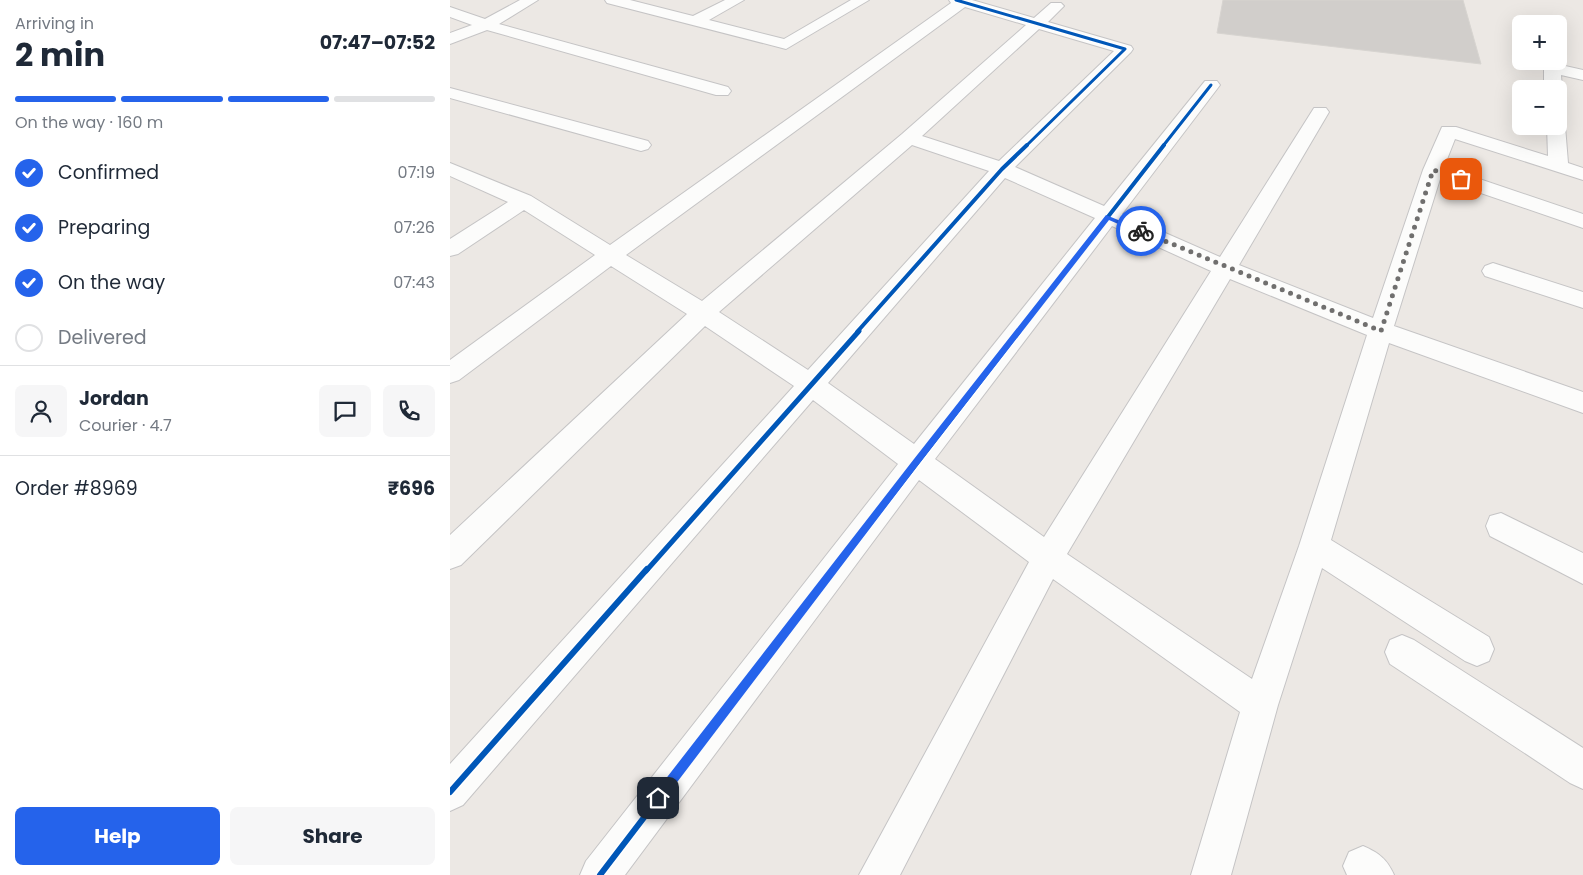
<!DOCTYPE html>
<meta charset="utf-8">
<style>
:root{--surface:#fff;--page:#f6f6f7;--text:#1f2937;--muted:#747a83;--line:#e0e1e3;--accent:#2563eb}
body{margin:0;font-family:Poppins,sans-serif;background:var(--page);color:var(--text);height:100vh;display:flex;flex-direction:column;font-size:19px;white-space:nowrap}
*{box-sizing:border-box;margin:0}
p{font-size:16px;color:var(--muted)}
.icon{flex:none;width:28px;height:28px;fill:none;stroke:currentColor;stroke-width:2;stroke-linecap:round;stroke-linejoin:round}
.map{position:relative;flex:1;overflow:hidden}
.details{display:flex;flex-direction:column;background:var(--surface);width:450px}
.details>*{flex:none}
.buttons{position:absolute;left:1062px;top:15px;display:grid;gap:10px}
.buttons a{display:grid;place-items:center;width:55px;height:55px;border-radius:8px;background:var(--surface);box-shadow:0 5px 20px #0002;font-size:25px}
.pin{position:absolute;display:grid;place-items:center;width:42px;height:42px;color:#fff;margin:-21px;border-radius:10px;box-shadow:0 2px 8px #0006}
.courier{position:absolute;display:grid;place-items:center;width:50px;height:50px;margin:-25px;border:4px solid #2563eb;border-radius:50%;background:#fff;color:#222;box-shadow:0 1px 6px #0007}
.headline em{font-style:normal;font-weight:700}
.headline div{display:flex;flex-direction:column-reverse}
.headline{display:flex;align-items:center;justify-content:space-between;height:85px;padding:0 15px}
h1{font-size:32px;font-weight:700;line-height:38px}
.bar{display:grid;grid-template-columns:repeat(4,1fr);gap:8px 5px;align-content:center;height:60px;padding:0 15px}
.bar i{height:6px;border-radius:4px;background:var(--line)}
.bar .current{background:var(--accent)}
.bar p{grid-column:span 4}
.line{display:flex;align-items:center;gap:12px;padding:0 15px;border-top:1px solid var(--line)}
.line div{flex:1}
.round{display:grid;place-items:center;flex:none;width:52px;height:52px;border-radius:8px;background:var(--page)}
ol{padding:0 15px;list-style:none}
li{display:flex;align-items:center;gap:15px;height:55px}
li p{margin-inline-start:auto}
li .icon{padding:5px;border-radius:50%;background:var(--accent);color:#fff;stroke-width:4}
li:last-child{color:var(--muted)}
li i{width:28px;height:28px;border:2px solid var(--line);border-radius:50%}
.cta{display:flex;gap:10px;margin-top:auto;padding:10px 15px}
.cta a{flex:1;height:58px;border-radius:8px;background:var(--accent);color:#fff;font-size:20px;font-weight:700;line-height:58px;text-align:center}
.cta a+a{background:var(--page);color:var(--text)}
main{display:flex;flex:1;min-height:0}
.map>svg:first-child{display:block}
</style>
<main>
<section class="details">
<div class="headline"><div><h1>2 min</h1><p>Arriving in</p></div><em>07:47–07:52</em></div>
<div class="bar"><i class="current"></i><i class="current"></i><i class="current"></i><i></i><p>On the way · 160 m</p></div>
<ol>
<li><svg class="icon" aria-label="check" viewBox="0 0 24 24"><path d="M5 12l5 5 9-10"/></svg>Confirmed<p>07:19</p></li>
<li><svg class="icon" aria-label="check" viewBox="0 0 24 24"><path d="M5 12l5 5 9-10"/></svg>Preparing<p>07:26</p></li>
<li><svg class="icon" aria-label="check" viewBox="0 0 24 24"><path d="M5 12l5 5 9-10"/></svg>On the way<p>07:43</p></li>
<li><i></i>Delivered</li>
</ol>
<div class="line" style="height:90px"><a class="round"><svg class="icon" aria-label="person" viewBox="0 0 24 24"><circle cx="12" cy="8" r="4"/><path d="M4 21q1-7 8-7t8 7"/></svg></a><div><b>Jordan</b><p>Courier · 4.7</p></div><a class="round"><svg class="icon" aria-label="chat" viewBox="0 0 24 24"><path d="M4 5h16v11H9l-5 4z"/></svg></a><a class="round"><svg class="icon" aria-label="phone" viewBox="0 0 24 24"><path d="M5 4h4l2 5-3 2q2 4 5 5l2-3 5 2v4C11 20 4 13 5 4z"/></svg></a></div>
<div class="line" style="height:65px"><div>Order #8969</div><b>₹696</b></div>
<div class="cta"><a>Help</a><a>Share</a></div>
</section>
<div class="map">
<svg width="1133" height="875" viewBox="0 0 1133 875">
<rect width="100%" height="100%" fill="#ece8e4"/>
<polygon fill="#d1cecb" stroke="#d7d4d0" points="773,0 1013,0 1031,64 767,33"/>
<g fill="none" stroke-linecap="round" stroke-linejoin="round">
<defs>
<g id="minor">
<polygon points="70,0 88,0 49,24 278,87 281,91 278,95 266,95 37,30 0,44 0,33 22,25 0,17 0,7 35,19"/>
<polygon points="155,0 180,0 243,16 275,0 294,0 259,20 334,39 401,0 419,0 336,49 157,3"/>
<path d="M499,0h23l62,18 17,-15h10l3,3 -16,16 83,24 2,3 -2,3 -116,115 89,39 101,-125h12l3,4 -3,4 -95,125 98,43 94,-149h12l3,4 -90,153 134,53 50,-148 19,-43h14l92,29 -1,-30h12v-5l4,1 2,4 3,37 15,5v12l-128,-41 -11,28 139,47v14l-143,-49 -46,147 189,66v21l-194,-70 -58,197 158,97 5,12 -5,12 -12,5 -12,-5 -143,-93 -44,137 -47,170h-40l49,-163 -187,-133 -153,296h-41l170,-313 -110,-82 -294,395h-45l6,-14 312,-397 -85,-64 -350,405 -13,6v-47l344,-378 -89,-60 -244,239 -11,4v-34l237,-221 -76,-48 -152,114 -9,3v-23l145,-105 -71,-45 -66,44 -8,2v-17l58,-37 -58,-26v-13l81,33 79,49 341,-242zM515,7l61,18 -124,109 -200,167 -76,-46zM589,29l75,22 -115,110 -77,-25zM462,145l77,26 -181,199 -89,-58zM555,178l90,40 -181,226 -86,-61zM662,226l99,45 -167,266 -109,-78zM780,279l137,56 -68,211 -47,133 -185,-125z"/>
<polygon points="1102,63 1133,70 1133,80 1111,75 1112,89 1109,93 1109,89 1094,89 1094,68 1096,64"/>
<polygon points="0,88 198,141 201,145 198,149 191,151 0,98"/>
<polygon points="1043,263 1133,292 1133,308 1035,276 1032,271 1035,266"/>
<polygon points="1051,513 1133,553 1133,584 1040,536 1036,526 1040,516"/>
<polygon points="952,635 964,640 1133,748 1133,789 1120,783 940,664 935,652 940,640"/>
<path d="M913,846c16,7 24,13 31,29h-47l-4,-9 6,-14z"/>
</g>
</defs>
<use href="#minor" stroke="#c5c4c5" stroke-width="2"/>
<use href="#minor" fill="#fcfcfb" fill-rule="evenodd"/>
<defs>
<g id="cycleway-far3">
<polyline points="506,0 675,49 576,146"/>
<polyline points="713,146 761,85"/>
</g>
<g id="cycleway-far2">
<polyline points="407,332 552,169 577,145"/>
<polyline points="568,332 714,145"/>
</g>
<g id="cycleway-far1">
<polyline points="196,571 409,331"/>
<polyline points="383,571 569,331"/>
</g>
<g id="cycleway">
<polyline points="0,792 197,569"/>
<polyline points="150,875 384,569"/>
</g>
</defs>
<use href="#cycleway-far3" stroke="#fff" stroke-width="5"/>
<use href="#cycleway-far2" stroke="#fff" stroke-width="6"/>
<use href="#cycleway-far1" stroke="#fff" stroke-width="8"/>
<use href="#cycleway" stroke="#fff" stroke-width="9"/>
<use href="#cycleway-far3" stroke="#0057b8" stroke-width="3"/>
<use href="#cycleway-far2" stroke="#0057b8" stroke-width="4"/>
<use href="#cycleway-far1" stroke="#0057b8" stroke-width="5"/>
<use href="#cycleway" stroke="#0057b8" stroke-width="6"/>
</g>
<polygon fill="#2563eb" points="656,215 695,231 689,233 659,220 469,464 212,802 204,802 204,794 464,459"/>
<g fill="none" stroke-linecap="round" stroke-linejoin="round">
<polyline stroke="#706f6e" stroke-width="5" stroke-dasharray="0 9" points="691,231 931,331 983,170 1011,179"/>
</g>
</svg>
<div class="buttons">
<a>+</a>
<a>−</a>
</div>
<div class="pin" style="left:1011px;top:179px;background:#ea580c"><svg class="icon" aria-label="bag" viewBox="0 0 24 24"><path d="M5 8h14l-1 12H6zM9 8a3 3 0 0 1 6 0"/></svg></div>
<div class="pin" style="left:208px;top:798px;background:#1f2937"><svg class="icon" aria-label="home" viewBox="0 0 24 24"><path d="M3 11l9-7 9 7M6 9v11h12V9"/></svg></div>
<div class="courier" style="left:691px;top:231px"><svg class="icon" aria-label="bike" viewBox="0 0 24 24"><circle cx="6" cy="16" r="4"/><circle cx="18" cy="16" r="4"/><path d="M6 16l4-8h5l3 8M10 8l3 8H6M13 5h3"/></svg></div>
</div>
</main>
